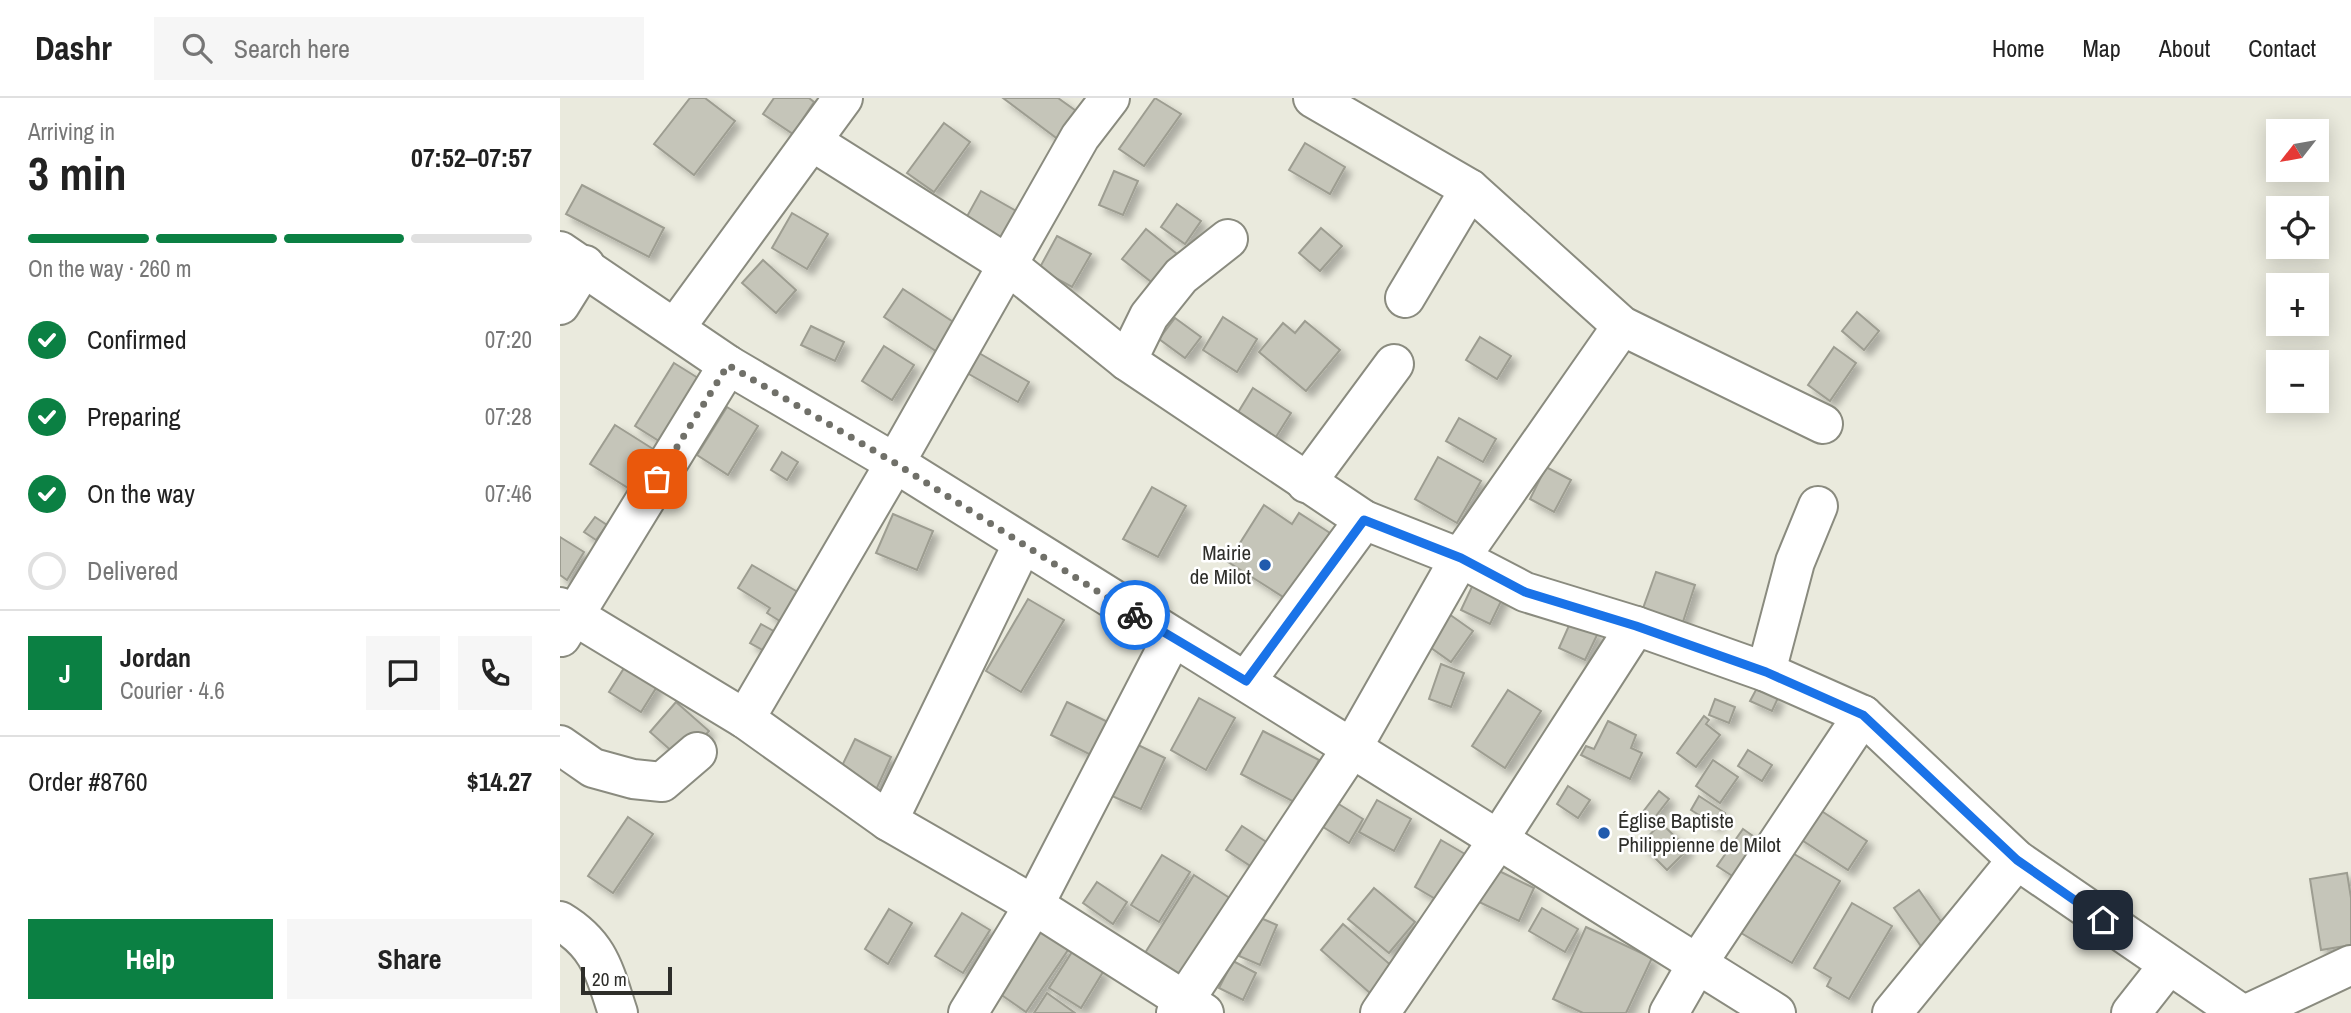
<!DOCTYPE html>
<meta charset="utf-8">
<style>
:root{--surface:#fff;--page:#f6f6f6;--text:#222;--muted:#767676;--line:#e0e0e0;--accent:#0b8043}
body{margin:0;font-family:"Archivo Narrow",sans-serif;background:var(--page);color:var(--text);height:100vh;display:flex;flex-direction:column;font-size:26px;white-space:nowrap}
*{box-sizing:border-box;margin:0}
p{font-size:23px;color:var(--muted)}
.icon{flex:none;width:38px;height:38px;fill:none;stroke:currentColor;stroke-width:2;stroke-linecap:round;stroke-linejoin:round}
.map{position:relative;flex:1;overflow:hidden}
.sheet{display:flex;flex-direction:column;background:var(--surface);width:560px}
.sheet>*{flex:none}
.needle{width:46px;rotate:239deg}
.fabs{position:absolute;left:1706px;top:21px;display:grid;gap:14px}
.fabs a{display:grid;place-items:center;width:63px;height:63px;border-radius:0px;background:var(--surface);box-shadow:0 4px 18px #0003;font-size:35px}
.scale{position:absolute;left:21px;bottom:18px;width:91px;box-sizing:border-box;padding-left:7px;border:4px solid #2e2e2a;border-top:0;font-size:19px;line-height:24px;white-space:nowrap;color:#2e2e2a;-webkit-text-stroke:5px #fff;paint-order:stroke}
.pin{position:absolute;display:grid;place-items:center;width:60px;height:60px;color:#fff;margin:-30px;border-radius:14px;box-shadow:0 4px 10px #0006}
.courier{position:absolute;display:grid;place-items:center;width:70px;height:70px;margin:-35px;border:5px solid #1a73e8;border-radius:50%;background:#fff;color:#222;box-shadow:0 2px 9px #0007}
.headline em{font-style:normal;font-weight:800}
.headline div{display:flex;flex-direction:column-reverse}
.headline{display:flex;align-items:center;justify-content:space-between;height:119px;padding:0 28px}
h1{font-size:46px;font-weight:800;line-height:52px}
.bar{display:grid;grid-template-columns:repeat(4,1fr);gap:10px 7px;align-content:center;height:84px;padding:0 28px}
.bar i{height:9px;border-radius:5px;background:var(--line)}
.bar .on{background:var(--accent)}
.bar p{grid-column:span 4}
.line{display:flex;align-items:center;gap:18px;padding:0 28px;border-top:2px solid var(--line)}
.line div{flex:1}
.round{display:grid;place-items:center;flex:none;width:74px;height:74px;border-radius:0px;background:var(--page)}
ol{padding:0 28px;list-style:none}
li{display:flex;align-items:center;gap:21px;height:77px}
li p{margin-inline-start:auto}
li .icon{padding:7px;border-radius:50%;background:var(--accent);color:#fff;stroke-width:4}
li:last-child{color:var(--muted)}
li i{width:38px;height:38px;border:4px solid var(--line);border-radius:50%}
.cta{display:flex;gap:14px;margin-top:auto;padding:14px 28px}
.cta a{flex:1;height:80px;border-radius:0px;background:var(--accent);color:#fff;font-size:28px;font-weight:800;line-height:80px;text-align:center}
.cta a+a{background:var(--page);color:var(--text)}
header{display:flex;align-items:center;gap:42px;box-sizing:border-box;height:98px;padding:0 35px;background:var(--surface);border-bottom:2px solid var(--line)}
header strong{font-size:33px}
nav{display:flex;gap:38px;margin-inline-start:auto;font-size:24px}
.search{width:490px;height:63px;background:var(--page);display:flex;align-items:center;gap:18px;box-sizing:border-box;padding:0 24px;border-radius:0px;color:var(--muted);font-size:26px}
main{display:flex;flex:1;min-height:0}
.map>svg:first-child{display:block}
</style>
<header>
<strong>Dashr</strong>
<div class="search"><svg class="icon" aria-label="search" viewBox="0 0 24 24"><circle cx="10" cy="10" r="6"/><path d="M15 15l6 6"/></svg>Search here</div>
<nav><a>Home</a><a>Map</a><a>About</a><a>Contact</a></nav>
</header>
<main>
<section class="sheet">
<div class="headline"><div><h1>3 min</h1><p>Arriving in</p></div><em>07:52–07:57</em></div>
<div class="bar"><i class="on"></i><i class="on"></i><i class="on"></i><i></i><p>On the way · 260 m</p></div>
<ol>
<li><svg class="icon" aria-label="check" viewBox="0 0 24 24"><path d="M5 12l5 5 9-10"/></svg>Confirmed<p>07:20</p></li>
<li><svg class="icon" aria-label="check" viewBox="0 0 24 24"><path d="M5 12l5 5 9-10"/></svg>Preparing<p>07:28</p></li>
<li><svg class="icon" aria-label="check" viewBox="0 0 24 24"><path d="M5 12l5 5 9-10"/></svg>On the way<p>07:46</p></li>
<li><i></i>Delivered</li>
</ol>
<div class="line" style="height:126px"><b class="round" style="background:var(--accent);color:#fff">J</b><div><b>Jordan</b><p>Courier · 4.6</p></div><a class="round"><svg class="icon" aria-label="chat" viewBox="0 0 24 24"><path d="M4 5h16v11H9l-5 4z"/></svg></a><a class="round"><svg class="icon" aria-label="phone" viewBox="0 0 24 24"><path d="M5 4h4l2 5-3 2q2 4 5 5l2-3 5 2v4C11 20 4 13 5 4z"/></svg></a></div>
<div class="line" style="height:91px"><div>Order #8760</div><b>$14.27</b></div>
<div class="cta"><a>Help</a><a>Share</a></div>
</section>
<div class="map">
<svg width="1791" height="915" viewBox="0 0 1791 915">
<defs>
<filter id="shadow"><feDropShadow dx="6" dy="6" stdDeviation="3.5" flood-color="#0004"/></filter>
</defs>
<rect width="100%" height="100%" fill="#eaeadd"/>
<g fill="#c5c5b9" stroke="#9d9d91" stroke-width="2" filter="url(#shadow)">
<polygon points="130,0 145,0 175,23 134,77 94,46"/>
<polygon points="214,0 249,0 254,4 233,36 203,16"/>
<polygon points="443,0 498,0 519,15 499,42"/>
<polygon points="595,0 621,16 584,68 559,51"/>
<polygon points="384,25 410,44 374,94 347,75"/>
<polygon points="745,45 785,69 770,96 729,72"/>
<polygon points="554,73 578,83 563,117 539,107"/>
<polygon points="22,87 104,130 89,159 6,116"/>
<polygon points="421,93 472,122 456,150 405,122"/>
<polygon points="617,106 641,123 625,146 601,129"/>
<polygon points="232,115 268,136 247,171 212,150"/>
<polygon points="761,130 782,148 760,173 739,155"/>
<polygon points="586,131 622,160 599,190 562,161"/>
<polygon points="497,138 531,156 512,189 479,171"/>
<polygon points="203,162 236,192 216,215 182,185"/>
<polygon points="343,191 404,231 385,259 324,219"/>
<polygon points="1297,214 1319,233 1304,252 1282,233"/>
<polygon points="663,219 697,241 677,274 643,252"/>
<polygon points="615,220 641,239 625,260 599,241"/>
<polygon points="745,223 780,252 746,293 699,254 723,225 735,235"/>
<polygon points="251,228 284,244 275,263 241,247"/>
<polygon points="920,239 951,258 937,281 906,262"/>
<polygon points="324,248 354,267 332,302 302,283"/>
<polygon points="1274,249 1296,265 1270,303 1248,287"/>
<polygon points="419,255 469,284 458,304 407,275"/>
<polygon points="114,265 146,285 107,348 75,328"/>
<polygon points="693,290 731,315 709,350 671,326"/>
<polygon points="167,309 198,328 168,377 137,357"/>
<polygon points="899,320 936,341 923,364 886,343"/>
<polygon points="55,327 101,356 76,395 30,366"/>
<polygon points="222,354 238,364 227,382 211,372"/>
<polygon points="878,359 921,383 897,425 855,401"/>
<polygon points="986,369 1011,382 994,414 970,401"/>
<polygon points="592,389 626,408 598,459 563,441"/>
<polygon points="704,407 732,426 739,415 770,435 728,502 668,464"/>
<polygon points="333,416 373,433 357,472 316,455"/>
<polygon points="35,419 47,427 36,442 24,434"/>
<polygon points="0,439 24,454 7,482 0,477"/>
<polygon points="192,467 248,500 231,530 207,515 210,510 178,490"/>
<polygon points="1096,474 1135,487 1121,530 1081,516"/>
<polygon points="917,478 946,493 930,526 901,512"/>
<polygon points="468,501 504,522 461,594 426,573"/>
<polygon points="889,516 913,533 891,564 867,547"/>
<polygon points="1011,523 1038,535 1025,562 999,550"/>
<polygon points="201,526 226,540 215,559 190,545"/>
<polygon points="881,566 904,575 891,609 869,601"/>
<polygon points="66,567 98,587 81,614 49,594"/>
<polygon points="1197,590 1218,600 1212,613 1190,603"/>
<polygon points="948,592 981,613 945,670 912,648"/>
<polygon points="639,600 675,620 646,672 611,652"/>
<polygon points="1155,601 1175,609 1169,625 1149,617"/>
<polygon points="116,604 149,633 123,663 90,634"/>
<polygon points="507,604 554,627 537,660 491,637"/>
<polygon points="1144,618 1149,622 1146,626 1160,637 1136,669 1117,655"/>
<polygon points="1048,623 1076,637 1071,650 1082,655 1070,681 1021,657 1026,648 1034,651"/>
<polygon points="703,633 759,662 736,705 681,676"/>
<polygon points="295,641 331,659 315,694 278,676"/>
<polygon points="576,646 605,660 581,711 552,698"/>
<polygon points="1188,652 1212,667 1202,683 1178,668"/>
<polygon points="1153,662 1178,679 1160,705 1136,688"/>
<polygon points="1008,688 1030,702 1018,720 997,706"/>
<polygon points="1099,693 1109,701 1089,727 1079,719"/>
<polygon points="1139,698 1165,715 1156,728 1131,712"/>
<polygon points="817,702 851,721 834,753 799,734"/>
<polygon points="777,705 803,721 789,745 763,729"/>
<polygon points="1257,710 1307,743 1288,772 1237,739"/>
<polygon points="68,719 93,736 53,795 28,778"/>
<polygon points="1101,725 1128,751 1107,772 1081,746"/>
<polygon points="682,728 711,747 695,771 666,752"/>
<polygon points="1183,731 1206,747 1180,783 1157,768"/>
<polygon points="881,742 905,756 879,803 855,789"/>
<polygon points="1229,753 1280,783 1232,865 1181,835"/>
<polygon points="602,757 630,774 599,824 571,807"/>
<polygon points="933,770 974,790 959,823 917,803"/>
<polygon points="1787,775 1791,800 1791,847 1761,852 1750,781"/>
<polygon points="634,777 679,806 629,884 585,855"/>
<polygon points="537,784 567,804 553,826 523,805"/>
<polygon points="814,790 855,824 829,855 788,821"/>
<polygon points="1359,792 1387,832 1363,851 1334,810"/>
<polygon points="1292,805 1332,828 1289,901 1267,888 1271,880 1254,870"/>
<polygon points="982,810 1018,831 1005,854 969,833"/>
<polygon points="329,811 352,825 328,866 305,851"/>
<polygon points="402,815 430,832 403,875 375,858"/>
<polygon points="696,818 717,827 700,867 679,858"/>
<polygon points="783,826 833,869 810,895 761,852"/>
<polygon points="475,829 508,852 466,914 433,891"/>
<polygon points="1026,829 1092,860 1066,915 1023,915 993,901"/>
<polygon points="512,854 543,874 521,910 489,890"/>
<polygon points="673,863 696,875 683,902 659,890"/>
<polygon points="487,895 515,915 474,915"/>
</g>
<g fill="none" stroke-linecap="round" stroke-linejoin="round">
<defs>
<g id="minor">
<polyline points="753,0 910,91 1062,228 1263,326"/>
<polyline points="253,44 448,167 567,263 804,422 900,460 965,494 1076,528 1206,574 1303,617 1457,762 1680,915"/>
<polyline points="0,153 168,267 335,365 1216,915"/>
<polyline points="845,200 910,91"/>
<polyline points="0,207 25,167"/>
<polyline points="115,230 283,0"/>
<polyline points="567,263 589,218 621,178 668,141"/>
<polyline points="746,385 834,266"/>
<polyline points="0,509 185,621 328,723 474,807 644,915"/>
<polyline points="1,539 168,267"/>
<polyline points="1206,574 1235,464 1258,408"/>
<polyline points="686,583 804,422"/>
<polyline points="185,621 335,365 520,39 550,0"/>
<polyline points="0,647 33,670 73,681 102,684 137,654"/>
<polyline points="328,723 462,447"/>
<path d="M0,823c40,24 44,50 58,92"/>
<polyline points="408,915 474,807 612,540"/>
<polyline points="616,915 792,650 900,460 1062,228"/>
<polyline points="820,915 938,742 1076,528"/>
<polyline points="1109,915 1137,866 1303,617"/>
<polyline points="1332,915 1457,762"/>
<polyline points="1571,915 1608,868"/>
<polyline points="1689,915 1791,867"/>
</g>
</defs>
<use href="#minor" stroke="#8a8b7f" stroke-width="42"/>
<use href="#minor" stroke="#fff" stroke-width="38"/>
</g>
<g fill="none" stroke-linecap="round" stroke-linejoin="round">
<polyline stroke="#707069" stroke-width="7" stroke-dasharray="0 12.6" points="97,381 168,267 335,365 575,517"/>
<polyline stroke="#1a73e8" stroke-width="9" points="575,517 686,583 804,422 901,460 965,494 1076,528 1206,574 1303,617 1457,762 1543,822"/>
</g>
<g fill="#215bad" stroke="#fff" stroke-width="2.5">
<circle cx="705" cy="467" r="7"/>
<circle cx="1044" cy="735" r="7"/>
</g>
<g text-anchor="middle" stroke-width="5" stroke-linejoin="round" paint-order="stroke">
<g font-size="21" fill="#2e2e2a" stroke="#fff" text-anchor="end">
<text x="691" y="462">Mairie<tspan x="691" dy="24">de Milot</tspan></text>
<text x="1058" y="730" text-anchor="start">Église Baptiste<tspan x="1058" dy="24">Philippienne de Milot</tspan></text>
</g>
</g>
</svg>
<div class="fabs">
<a><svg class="needle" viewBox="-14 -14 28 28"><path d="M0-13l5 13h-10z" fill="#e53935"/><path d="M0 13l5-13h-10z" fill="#767676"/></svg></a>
<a><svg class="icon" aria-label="locate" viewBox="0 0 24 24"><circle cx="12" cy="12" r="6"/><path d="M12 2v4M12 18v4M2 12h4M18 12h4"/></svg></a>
<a>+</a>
<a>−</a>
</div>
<div class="scale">20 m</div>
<div class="pin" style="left:97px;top:381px;background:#ea580c"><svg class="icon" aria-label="bag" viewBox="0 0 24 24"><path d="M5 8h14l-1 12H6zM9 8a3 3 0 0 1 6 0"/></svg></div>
<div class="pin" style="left:1543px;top:822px;background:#1f2937"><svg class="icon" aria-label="home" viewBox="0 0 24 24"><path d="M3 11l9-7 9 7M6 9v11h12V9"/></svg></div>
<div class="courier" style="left:575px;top:517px"><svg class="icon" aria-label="bike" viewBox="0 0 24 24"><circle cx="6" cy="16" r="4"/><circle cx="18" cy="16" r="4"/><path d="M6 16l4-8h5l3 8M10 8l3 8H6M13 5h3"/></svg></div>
</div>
</main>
